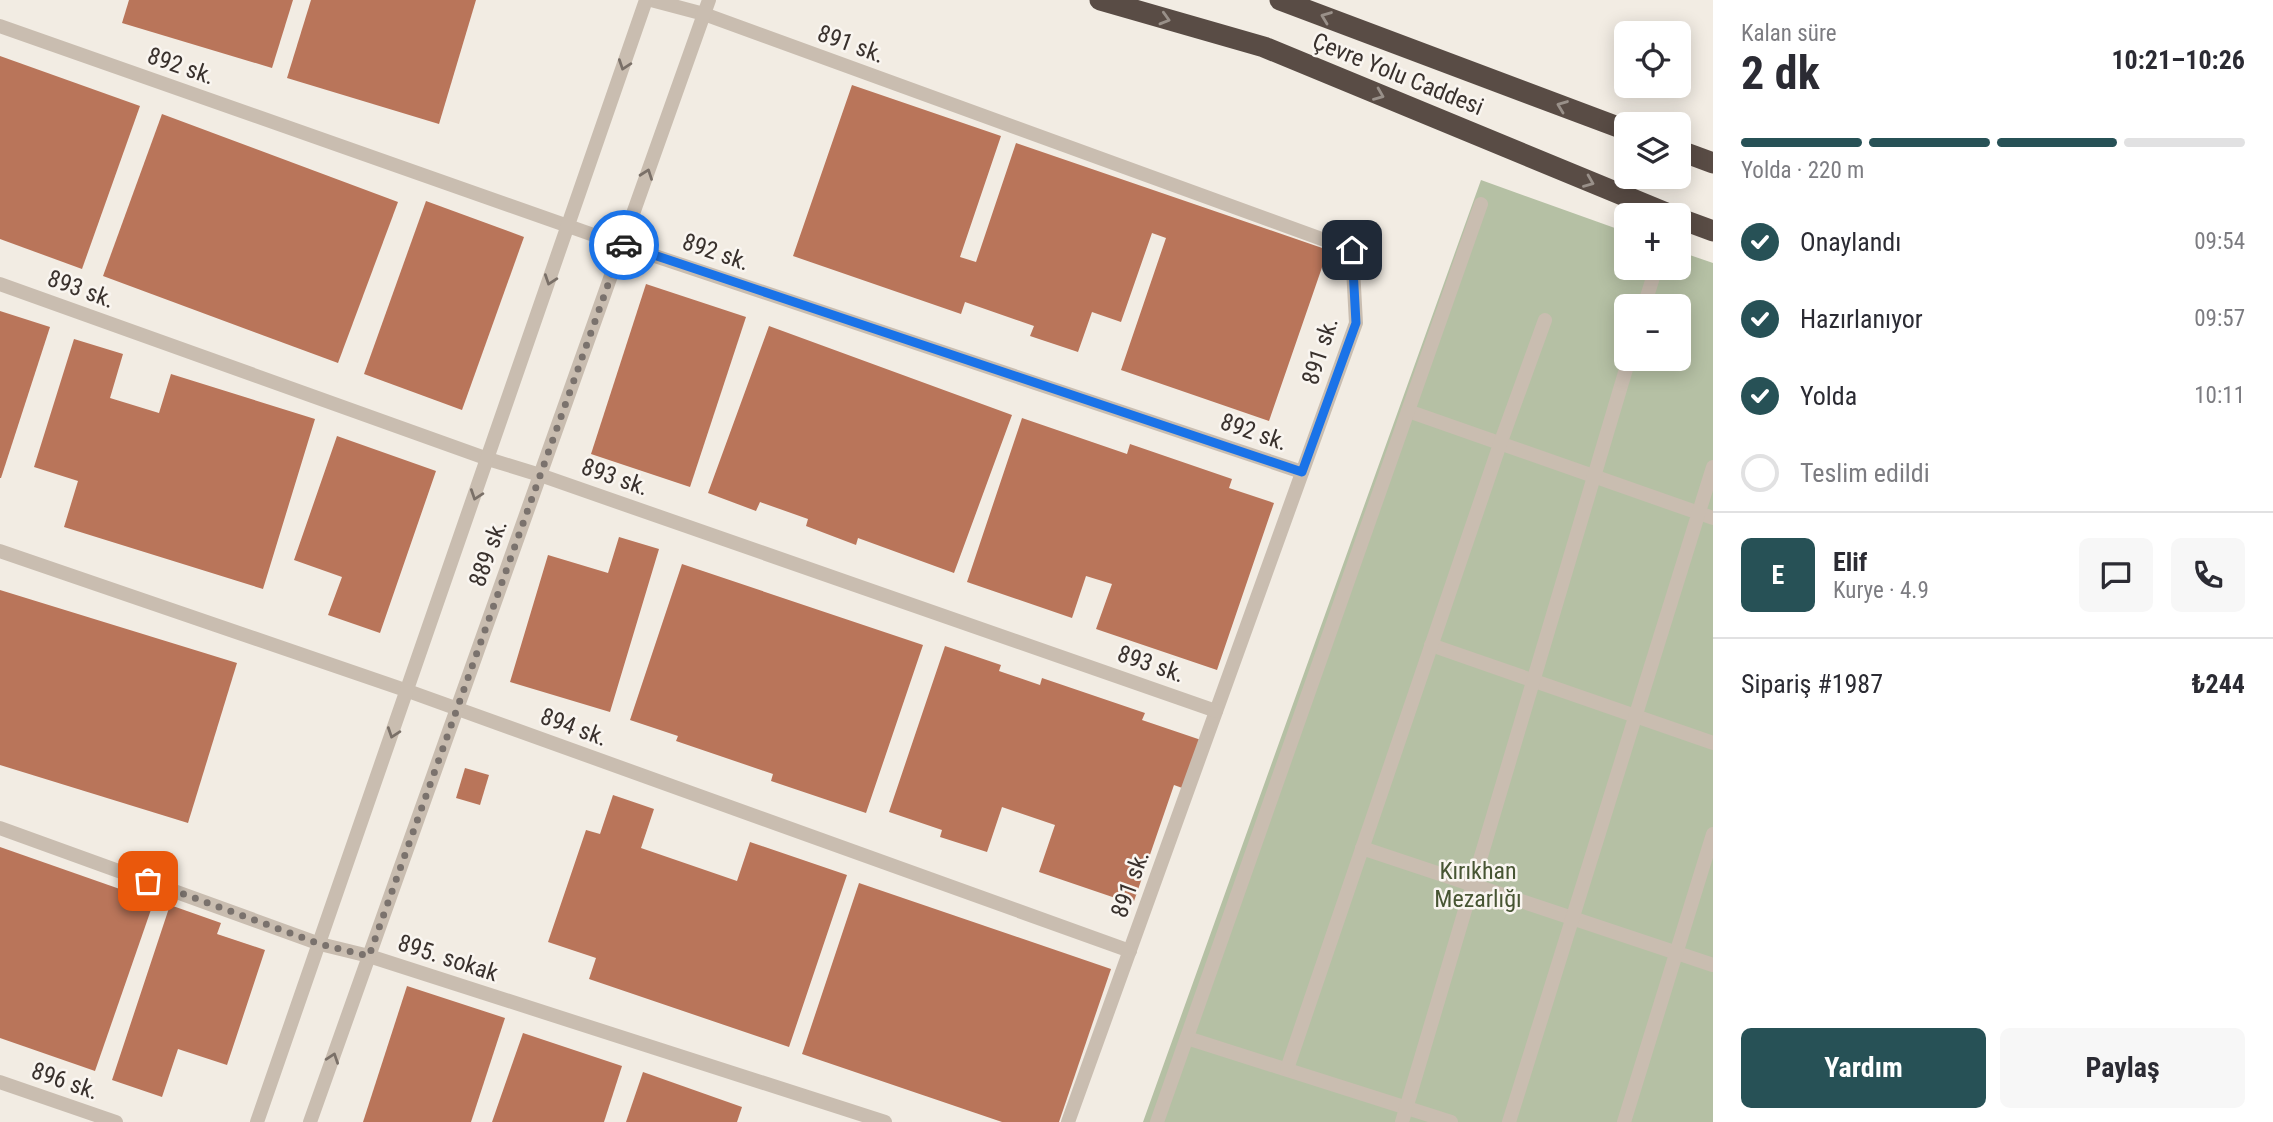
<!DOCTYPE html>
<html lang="tr">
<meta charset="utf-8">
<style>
:root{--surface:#fff;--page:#f7f7f7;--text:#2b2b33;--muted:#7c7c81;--line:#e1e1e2;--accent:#275156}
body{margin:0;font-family:"Roboto Condensed",sans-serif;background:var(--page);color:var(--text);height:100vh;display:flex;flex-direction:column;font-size:26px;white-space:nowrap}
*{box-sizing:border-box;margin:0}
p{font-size:23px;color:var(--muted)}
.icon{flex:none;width:38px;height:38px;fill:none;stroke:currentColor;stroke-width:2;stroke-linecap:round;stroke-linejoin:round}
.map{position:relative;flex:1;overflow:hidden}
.panel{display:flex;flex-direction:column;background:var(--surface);width:560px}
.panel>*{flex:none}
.fabs{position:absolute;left:1614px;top:21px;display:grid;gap:14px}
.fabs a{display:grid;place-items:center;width:77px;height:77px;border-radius:10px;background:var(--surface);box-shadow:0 4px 18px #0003;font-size:35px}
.pin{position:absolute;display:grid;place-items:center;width:60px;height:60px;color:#fff;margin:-30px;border-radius:14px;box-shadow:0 4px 10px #0006}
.courier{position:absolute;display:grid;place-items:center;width:70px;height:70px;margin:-35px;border:5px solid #1a73e8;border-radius:50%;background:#fff;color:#222;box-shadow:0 2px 9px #0007}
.overview em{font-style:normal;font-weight:700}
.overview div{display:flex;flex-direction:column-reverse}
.overview{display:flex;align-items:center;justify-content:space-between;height:119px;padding:0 28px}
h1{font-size:46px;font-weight:700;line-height:52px}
.bar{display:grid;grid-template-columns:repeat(4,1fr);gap:10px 7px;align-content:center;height:84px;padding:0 28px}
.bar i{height:9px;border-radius:5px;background:var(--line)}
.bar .active{background:var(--accent)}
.bar p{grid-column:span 4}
.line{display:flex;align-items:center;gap:18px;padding:0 28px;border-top:2px solid var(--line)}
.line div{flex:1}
.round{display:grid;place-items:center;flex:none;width:74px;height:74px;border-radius:10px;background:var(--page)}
ol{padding:0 28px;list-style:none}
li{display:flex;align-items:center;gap:21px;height:77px}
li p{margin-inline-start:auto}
li .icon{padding:7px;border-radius:50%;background:var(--accent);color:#fff;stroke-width:4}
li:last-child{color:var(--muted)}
li i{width:38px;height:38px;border:4px solid var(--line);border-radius:50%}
.button{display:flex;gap:14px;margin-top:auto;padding:14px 28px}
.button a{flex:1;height:80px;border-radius:10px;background:var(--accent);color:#fff;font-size:28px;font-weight:700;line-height:80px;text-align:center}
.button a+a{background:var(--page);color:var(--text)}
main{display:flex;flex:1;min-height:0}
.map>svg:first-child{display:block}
</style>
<main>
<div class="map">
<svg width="1713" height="1122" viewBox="0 0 1713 1122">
<rect width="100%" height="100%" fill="#f2ece3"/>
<path fill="#b5c0a4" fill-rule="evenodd" d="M1481,180l145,52v36h52v-17l35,12v859h-570zM1626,306h52v53h-52z"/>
<g fill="#b9755a">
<polygon points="129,0 293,0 272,68 122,23"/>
<polygon points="311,0 476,0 439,124 287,78"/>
<polygon points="0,56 140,106 82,269 0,239"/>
<polygon points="852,85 1001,136 960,257 976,262 1016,143 1328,250 1269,421 1121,370 1166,238 1152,233 1121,322 1092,312 1078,352 1030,336 1034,326 965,302 961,314 793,256"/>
<polygon points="162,114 398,202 338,363 103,276"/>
<polygon points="426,201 524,237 462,410 364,374"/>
<polygon points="646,284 746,317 690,487 591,454"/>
<polygon points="0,311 50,327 1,478 0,478"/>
<polygon points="769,326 1012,415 954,573 858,538 856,545 806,526 808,519 760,502 756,511 708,493"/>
<polygon points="74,339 123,354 110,398 159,413 171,374 315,419 263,589 64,527 78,481 34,467"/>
<polygon points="1022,418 1127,454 1130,444 1232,479 1229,488 1274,503 1217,670 1096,629 1112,584 1086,576 1072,618 967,582"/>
<polygon points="337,436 436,471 380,633 328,615 342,577 294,560"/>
<polygon points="619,537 659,549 610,712 510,682 548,555 608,573"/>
<polygon points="682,564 923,645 866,813 771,781 773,774 676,741 678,736 630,720"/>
<polygon points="0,590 237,663 188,823 0,765"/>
<polygon points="945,646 1001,665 999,671 1040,685 1042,678 1145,713 1142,720 1201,740 1185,789 1174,785 1133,904 1039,872 1055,825 1002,807 987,852 940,837 942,830 889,812"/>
<polygon points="465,768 489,775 480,805 456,798"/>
<polygon points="613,795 654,809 641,848 737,881 750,842 847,875 789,1047 589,979 596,958 548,942 586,830 600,834"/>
<polygon points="0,847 154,901 95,1071 0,1038"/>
<polygon points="859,883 1111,969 1059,1122 1002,1122 802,1054"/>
<polygon points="170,905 221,923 217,934 265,950 227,1065 178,1049 162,1097 112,1080"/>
<polygon points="407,986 505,1018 471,1122 363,1122"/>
<polygon points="523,1033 622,1066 604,1122 492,1122"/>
<polygon points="643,1072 742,1107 737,1122 626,1122"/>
</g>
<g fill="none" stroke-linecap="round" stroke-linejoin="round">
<g stroke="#c9bdb0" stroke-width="14">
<polyline points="651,0 704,14 1352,250 1356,323 1068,1122"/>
<polyline points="0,26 622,245 1302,472"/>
<polyline points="0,284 488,459 540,475 1216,711"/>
<polyline points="1644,306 1656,268"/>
<polyline points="1408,411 1713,518"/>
<polyline points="0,551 408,691 1130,951"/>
<polyline points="1431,645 1713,743"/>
<polyline points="0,828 320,944 369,956 885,1122"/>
<polyline points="1362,848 1713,965"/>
<polyline points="1187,1038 1451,1122"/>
<polyline points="1287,1069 1500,444 1545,320"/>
<polyline points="0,1082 116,1122"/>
<polyline points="257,1122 646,0"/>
<polyline points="310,1122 709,0"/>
<polyline points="1157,1122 1481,204"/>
<polyline points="1402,1122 1629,359"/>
<polyline points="1509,1122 1713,467"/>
<polyline points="1624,1122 1713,834"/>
</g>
<g stroke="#594c45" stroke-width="21">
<polyline points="1100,0 1264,47 1671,215"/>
<polyline points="1280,0 1626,130"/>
<polyline points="1678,150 1713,163"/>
<polyline points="1678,218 1713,231"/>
</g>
</g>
<defs><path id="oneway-chevron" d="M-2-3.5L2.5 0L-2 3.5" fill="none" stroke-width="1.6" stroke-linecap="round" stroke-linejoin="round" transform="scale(1.75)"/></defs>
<g stroke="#999089">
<use href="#oneway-chevron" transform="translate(1326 17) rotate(-159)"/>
<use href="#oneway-chevron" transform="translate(1165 19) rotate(16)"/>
<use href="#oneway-chevron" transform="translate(1379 95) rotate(22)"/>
<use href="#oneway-chevron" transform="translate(1562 106) rotate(-159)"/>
<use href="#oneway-chevron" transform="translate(1589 182) rotate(22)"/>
</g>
<g stroke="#7a7068">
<use href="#oneway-chevron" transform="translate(624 65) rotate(109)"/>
<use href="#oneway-chevron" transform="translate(647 174) rotate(-70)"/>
<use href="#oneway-chevron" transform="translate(550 280) rotate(109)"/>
<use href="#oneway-chevron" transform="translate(476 495) rotate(109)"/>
<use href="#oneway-chevron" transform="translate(393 733) rotate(109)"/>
<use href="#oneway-chevron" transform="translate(333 1058) rotate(-71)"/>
</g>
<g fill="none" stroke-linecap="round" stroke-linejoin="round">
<polyline stroke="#7a726d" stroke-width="7" stroke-dasharray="0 12.6" points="148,881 320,944 369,956 604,296 622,245 624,245"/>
<polyline stroke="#1a73e8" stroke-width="9" points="624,245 1302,472 1356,323 1352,250"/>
</g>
<g text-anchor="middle" stroke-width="5" stroke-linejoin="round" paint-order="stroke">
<g font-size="24" fill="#39312d" stroke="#f9f5f0">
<text transform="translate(851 44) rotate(20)" y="8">891 sk.</text>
<text transform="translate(181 66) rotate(19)" y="8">892 sk.</text>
<text transform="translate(1398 74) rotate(22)" y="8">Çevre Yolu Caddesi</text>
<text transform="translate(716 252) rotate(19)" y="8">892 sk.</text>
<text transform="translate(81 289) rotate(20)" y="8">893 sk.</text>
<text transform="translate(1320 351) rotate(-72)" y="8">891 sk.</text>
<text transform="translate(1254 432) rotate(19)" y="8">892 sk.</text>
<text transform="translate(615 477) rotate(19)" y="8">893 sk.</text>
<text transform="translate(488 553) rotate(-70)" y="8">889 sk.</text>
<text transform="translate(1151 664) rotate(19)" y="8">893 sk.</text>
<text transform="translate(574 727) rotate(20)" y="8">894 sk.</text>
<text transform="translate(1130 884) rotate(-70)" y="8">891 sk.</text>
<text transform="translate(448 958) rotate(18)" y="8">895. sokak</text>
<text transform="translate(65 1081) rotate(19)" y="8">896 sk.</text>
</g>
<g font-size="24" fill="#475533" stroke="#f9f5f0">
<text x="1478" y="879">Kırıkhan<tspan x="1478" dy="28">Mezarlığı</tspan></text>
</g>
</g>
</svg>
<div class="fabs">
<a><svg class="icon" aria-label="locate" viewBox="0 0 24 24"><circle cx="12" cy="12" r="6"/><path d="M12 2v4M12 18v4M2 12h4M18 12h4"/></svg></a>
<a><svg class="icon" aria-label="layers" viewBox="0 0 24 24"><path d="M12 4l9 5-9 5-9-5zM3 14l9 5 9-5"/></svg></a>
<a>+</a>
<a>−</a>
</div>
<div class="pin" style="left:148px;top:881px;background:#ea580c"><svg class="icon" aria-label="bag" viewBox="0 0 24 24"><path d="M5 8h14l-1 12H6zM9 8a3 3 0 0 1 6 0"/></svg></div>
<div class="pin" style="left:1352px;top:250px;background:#1f2937"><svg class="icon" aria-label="home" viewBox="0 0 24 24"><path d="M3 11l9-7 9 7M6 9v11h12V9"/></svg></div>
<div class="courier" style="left:624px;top:245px"><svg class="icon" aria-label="car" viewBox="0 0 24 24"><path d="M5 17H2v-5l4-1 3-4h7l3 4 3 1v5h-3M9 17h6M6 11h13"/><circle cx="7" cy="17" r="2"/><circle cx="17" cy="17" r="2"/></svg></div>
</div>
<section class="panel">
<div class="overview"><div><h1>2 dk</h1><p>Kalan süre</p></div><em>10:21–10:26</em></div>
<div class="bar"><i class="active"></i><i class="active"></i><i class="active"></i><i></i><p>Yolda · 220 m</p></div>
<ol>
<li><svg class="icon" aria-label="check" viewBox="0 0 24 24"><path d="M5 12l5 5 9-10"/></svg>Onaylandı<p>09:54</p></li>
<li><svg class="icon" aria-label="check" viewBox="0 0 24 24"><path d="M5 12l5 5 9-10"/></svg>Hazırlanıyor<p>09:57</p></li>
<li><svg class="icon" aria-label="check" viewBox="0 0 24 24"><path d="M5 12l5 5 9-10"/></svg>Yolda<p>10:11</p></li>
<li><i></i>Teslim edildi</li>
</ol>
<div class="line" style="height:126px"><b class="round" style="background:var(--accent);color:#fff">E</b><div><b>Elif</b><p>Kurye · 4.9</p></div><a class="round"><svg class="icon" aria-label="chat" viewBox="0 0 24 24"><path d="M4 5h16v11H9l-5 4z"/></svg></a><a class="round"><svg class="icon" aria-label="phone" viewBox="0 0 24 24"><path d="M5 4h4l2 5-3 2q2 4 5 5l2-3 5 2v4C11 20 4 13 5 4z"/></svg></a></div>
<div class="line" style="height:91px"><div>Sipariş #1987</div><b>₺244</b></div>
<div class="button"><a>Yardım</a><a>Paylaş</a></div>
</section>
</main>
